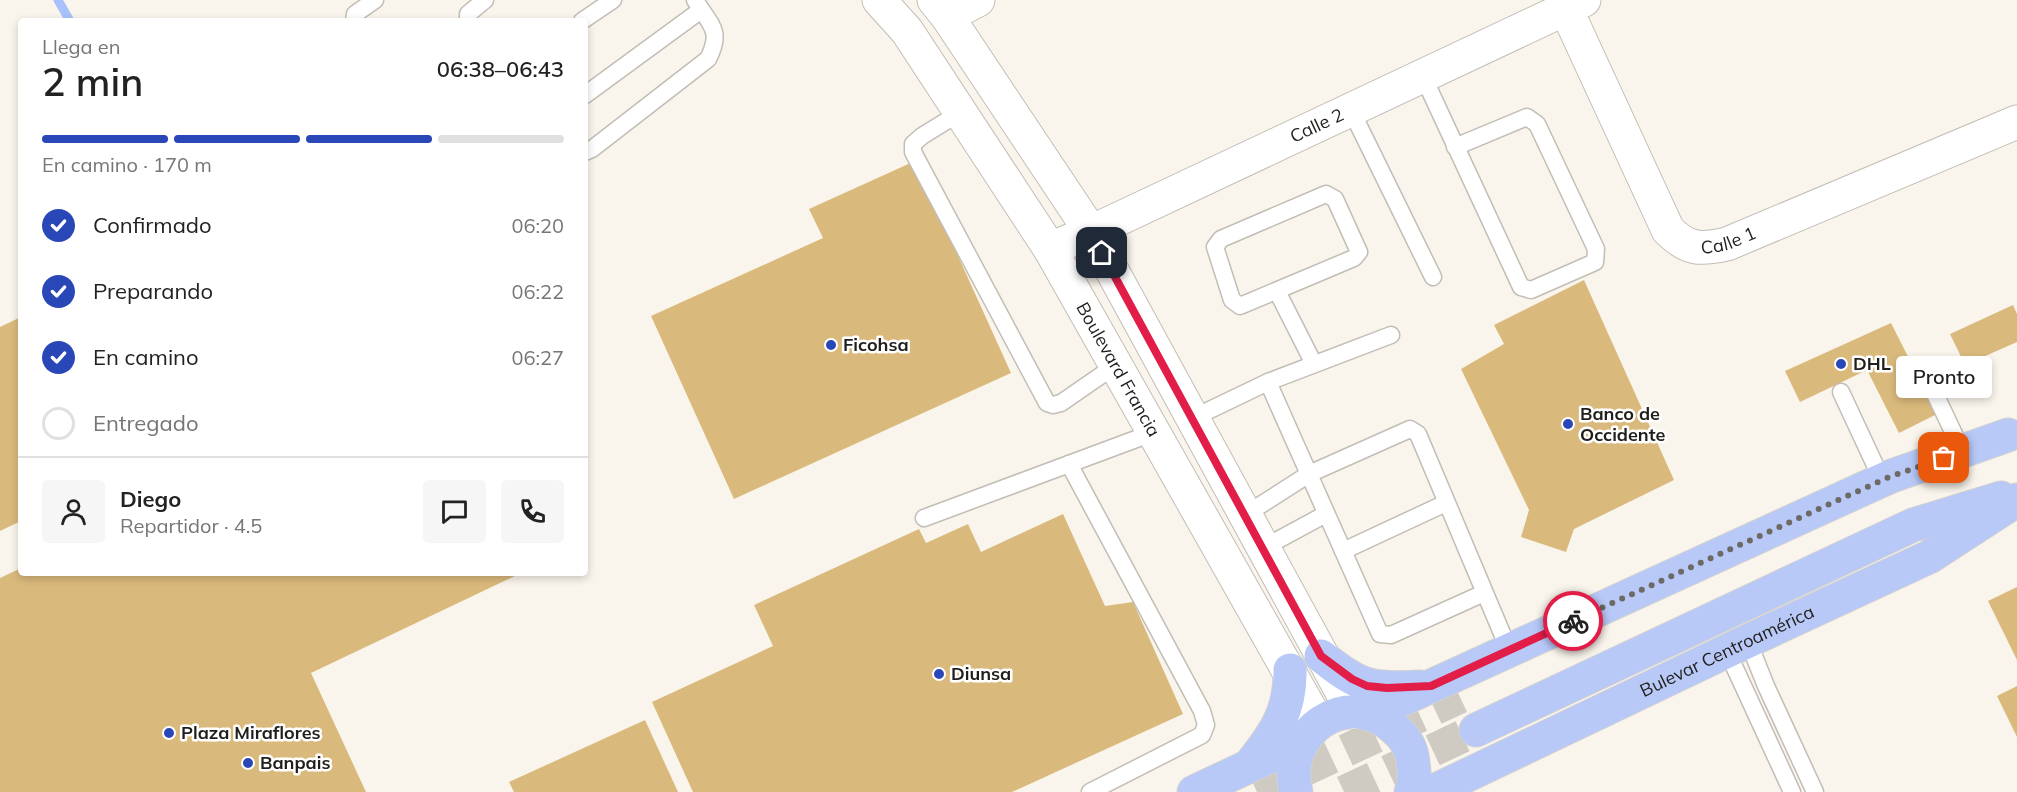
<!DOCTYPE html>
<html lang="es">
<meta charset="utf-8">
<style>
:root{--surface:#fff;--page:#f6f6f6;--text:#222;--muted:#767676;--line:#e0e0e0;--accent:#2a47b7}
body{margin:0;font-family:Mulish,sans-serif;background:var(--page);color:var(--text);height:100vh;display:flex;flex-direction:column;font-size:22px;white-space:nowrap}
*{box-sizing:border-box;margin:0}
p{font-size:20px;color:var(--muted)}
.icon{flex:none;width:33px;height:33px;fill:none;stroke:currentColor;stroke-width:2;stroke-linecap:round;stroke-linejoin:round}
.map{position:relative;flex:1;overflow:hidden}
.details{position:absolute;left:18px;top:18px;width:570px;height:558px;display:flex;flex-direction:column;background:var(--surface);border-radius:6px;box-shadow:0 3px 9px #0003}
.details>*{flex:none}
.pin{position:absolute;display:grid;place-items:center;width:51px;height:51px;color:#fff;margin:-26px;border-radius:12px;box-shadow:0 3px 9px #0006}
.courier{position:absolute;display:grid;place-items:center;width:60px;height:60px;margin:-30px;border:4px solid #e11d48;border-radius:50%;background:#fff;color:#222;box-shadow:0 2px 8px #0007}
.bubble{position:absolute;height:42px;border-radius:6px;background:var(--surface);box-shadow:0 3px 9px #0003;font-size:20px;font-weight:600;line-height:42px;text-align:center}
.summary em{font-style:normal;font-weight:600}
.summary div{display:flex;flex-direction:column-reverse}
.summary{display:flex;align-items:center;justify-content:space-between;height:102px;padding:0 24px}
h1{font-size:39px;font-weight:600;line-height:45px}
.bar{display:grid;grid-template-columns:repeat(4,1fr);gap:9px 6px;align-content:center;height:72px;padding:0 24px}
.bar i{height:8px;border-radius:4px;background:var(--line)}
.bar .on{background:var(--accent)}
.bar p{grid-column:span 4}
.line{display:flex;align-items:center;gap:15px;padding:0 24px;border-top:2px solid var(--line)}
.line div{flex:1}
.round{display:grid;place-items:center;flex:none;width:63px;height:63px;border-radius:6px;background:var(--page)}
ol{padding:0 24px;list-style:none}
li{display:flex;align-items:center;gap:18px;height:66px}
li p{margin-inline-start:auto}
li .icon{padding:6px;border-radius:50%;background:var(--accent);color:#fff;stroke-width:4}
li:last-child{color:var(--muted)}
li i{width:33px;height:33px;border:3px solid var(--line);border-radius:50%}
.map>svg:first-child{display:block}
</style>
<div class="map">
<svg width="2017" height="792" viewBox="0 0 2017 792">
<rect width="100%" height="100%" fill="#faf5ec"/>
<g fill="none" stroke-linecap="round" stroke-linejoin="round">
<polyline stroke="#a9c1fb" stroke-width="9" points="58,0 70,21"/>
</g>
<g fill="#daba7c">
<polygon points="915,161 1011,373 734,499 651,316 823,238 809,209"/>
<polygon points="1584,280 1674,480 1574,529 1566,552 1521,537 1529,510 1461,369 1504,344 1494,325"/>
<polygon points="2013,305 2017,314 2017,342 1965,365 1950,334"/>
<polygon points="21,317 21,521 0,531 0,327"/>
<polygon points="1891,323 1937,414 1899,433 1867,370 1800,402 1785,371"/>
<polygon points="1063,514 1105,606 1133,602 1183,714 1012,792 693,792 652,702 773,646 754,605 919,529 926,543 968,524 981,552"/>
<polygon points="21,568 21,573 521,573 311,673 366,792 0,792 0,578"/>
<polygon points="2017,587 2017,660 1988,601"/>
<polygon points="2017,686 2017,737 1997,696"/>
<polygon points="645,720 678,792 514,792 509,782"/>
</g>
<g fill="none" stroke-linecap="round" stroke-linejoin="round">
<g stroke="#cfcac2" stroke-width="33" stroke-dasharray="33 16" stroke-linecap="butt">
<polyline points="1257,792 1460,697"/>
<polyline points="1344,792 1476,730"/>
</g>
<defs>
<g id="service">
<polyline points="354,21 355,14 375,0"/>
<polyline points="468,21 468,14 485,0"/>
<polyline points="582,21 613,0"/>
<polyline points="1423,76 1521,287 1531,290 1595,262 1596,249 1537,124 1527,117 1455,147"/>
<polyline points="585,95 701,10"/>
<polyline points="1351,110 1433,277"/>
<polyline points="961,112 922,136 913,144 913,152 1047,403 1053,405 1061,403 1116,365"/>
<path d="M585,152l7,-3 116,-90c15,-29 2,-34 -13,-59"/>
<polygon points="1326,194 1335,199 1359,252 1354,258 1240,306 1232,300 1215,247 1221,239"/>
<polyline points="1277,291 1314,364"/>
<path d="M1268,382c38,84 75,168 112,252l11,1 93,-42"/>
<polyline points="1930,383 1962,451"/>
<polyline points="1841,392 1882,480"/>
<polyline points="1193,418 1268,382 1391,335"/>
<polyline points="1069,464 1202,711 1206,725 1202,735 1090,792"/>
<polyline points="1245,515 1309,474 1410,429 1418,434 1509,650"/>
<polyline points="924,518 1155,432"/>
<polyline points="1263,548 1326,514"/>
<polyline points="1343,551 1446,503"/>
<polyline points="1748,641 1766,686 1815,792"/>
<polyline points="1727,651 1792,792"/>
</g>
<g id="minor">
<path id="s1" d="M1566,9l102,221c20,20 32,20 59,14l290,-122"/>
<polyline points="947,16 978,0"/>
<path id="s2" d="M1050,249l41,-17 493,-232"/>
</g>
<g id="tertiary">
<path id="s3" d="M879,0l28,31 143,218 268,474"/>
<polyline points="934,0 947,16 1091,232 1353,712"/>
</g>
<g id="primary">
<path d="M1321,656c38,31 51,34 99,31"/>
<polyline points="1370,714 1889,477 2008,435"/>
<polyline points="1476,730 1913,525 2001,498"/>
<path d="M1250,765c25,-31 41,-54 40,-95"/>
<polyline points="1194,792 1301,742"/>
<path d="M1296,792c-15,-60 51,-107 99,-63 8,7 15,17 17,27 2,12 4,24 -1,36"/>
<path id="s4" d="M1432,792l316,-151 181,-84 88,-57"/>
</g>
</defs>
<use href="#service" stroke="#c2bdb5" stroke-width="19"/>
<use href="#minor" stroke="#c2bdb5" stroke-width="35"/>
<use href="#tertiary" stroke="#c2bdb5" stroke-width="35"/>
<use href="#primary" stroke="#d3d2d2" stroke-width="35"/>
<use href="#service" stroke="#fff" stroke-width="16"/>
<use href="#minor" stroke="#fff" stroke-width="33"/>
<use href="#tertiary" stroke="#fff" stroke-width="33"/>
<use href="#primary" stroke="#b8c9f7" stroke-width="33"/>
</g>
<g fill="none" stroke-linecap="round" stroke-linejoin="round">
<polyline stroke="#6d6a65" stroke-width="6" stroke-dasharray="0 10.8" points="1573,621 1889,477 1944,458"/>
<polyline stroke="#e11d48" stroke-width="8" points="1102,253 1321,656 1352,679 1367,686 1387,688 1431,686 1573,621"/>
</g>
<g fill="#2a47b7" stroke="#fff" stroke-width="2">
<circle cx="831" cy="345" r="6"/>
<circle cx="1841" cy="364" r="6"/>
<circle cx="1568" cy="424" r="6"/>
<circle cx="939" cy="674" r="6"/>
<circle cx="169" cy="733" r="6"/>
<circle cx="248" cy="763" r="6"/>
</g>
<g text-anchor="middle" stroke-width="5" stroke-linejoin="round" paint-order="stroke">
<g font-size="18" fill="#211f1c" stroke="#fff">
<text dy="6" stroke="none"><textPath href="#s2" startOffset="294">Calle 2</textPath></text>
<text dy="6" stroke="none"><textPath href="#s1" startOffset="310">Calle 1</textPath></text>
<text dy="6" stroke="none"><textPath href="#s3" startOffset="441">Boulevard Francia</textPath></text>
<text dy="6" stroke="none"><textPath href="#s4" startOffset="327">Bulevar Centroamérica</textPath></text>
</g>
<g font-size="18" font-weight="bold" fill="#211f1c" stroke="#fff" text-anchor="start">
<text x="843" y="351">Ficohsa</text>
<text x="1853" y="370">DHL</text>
<text x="1580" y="420">Banco de<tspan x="1580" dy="21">Occidente</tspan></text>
<text x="951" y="680">Diunsa</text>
<text x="181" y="739">Plaza Miraflores</text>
<text x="260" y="769">Banpais</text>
</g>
</g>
</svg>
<div class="pin" style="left:1944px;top:458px;background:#ea580c"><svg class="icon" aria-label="bag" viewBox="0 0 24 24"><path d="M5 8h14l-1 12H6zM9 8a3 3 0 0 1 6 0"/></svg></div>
<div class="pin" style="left:1102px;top:253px;background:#1f2937"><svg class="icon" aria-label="home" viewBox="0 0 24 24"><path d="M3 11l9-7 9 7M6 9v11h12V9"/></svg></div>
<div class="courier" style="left:1573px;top:621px"><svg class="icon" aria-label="bike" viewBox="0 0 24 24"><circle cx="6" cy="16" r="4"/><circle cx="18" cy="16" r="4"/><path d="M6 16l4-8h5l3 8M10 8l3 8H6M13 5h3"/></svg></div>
<div class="bubble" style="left:1896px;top:356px;width:96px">Pronto</div>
<section class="details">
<div class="summary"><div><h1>2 min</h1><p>Llega en</p></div><em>06:38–06:43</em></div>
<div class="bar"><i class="on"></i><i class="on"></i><i class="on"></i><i></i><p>En camino · 170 m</p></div>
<ol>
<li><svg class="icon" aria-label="check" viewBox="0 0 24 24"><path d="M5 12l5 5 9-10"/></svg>Confirmado<p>06:20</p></li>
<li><svg class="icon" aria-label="check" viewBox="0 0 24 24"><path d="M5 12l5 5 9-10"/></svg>Preparando<p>06:22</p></li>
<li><svg class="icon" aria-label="check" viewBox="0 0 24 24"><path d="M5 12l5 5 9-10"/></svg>En camino<p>06:27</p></li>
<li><i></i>Entregado</li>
</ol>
<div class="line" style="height:108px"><a class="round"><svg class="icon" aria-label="person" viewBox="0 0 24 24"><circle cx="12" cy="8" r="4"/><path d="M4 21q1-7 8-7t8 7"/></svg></a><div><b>Diego</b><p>Repartidor · 4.5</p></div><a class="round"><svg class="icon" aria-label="chat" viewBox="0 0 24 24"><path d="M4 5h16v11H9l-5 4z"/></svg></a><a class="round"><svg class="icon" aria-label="phone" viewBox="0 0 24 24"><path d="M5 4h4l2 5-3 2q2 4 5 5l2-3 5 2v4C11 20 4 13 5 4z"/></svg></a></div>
</section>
</div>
